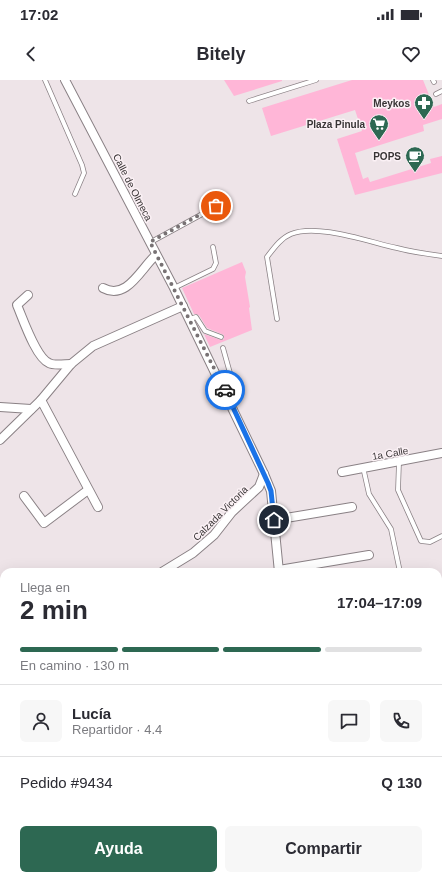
<!DOCTYPE html>
<html lang="es">
<meta charset="utf-8">
<style>
:root{--surface:#fff;--page:#f7f7f7;--text:#2b2b33;--muted:#7c7c81;--line:#e1e1e2;--accent:#2d6852}
body{margin:0;font-family:Arial,sans-serif;background:var(--page);color:var(--text);height:100vh;display:flex;flex-direction:column;font-size:15px;white-space:nowrap}
*{box-sizing:border-box;margin:0}
p{font-size:13px;color:var(--muted)}
.icon{flex:none;width:22px;height:22px;fill:none;stroke:currentColor;stroke-width:2;stroke-linecap:round;stroke-linejoin:round}
.map{position:relative;flex:1;overflow:hidden}
.details{position:absolute;left:0px;top:488px;width:442px;height:312px;display:flex;flex-direction:column;background:var(--surface);border-radius:12px 12px 0 0;box-shadow:0 4px 16px #0002}
.details>*{flex:none}
.pin{position:absolute;display:grid;place-items:center;width:34px;height:34px;color:#fff;margin:-17px;border:2px solid #fff;border-radius:50%;box-shadow:0 1px 4px #0007}
.courier{position:absolute;display:grid;place-items:center;width:40px;height:40px;margin:-20px;border:3px solid #1a73e8;border-radius:50%;background:#fff;color:#222;box-shadow:0 1px 5px #0007}
.summary em{font-style:normal;font-weight:800}
.summary div{display:flex;flex-direction:column-reverse}
.summary{display:flex;align-items:center;justify-content:space-between;height:68px;padding:0 20px}
h1{font-size:26px;font-weight:800;line-height:30px}
.bar{display:grid;grid-template-columns:repeat(4,1fr);gap:6px 4px;align-content:center;height:48px;padding:0 20px}
.bar i{height:5px;border-radius:3px;background:var(--line)}
.bar .current{background:var(--accent)}
.bar p{grid-column:span 4}
.line{display:flex;align-items:center;gap:10px;padding:0 20px;border-top:1px solid var(--line)}
.line div{flex:1}
.round{display:grid;place-items:center;flex:none;width:42px;height:42px;border-radius:6px;background:var(--page)}
.action{display:flex;gap:8px;margin-top:auto;padding:8px 20px}
.action a{flex:1;height:46px;border-radius:6px;background:var(--accent);color:#fff;font-size:16px;font-weight:800;line-height:46px;text-align:center}
.action a+a{background:var(--page);color:var(--text)}
.status{display:flex;justify-content:space-between;align-items:center;height:28px;padding:0 20px;background:var(--surface);direction:ltr}
.status svg{height:11px;fill:currentColor}
header{display:flex;justify-content:space-between;align-items:center;height:52px;padding:0 20px;background:var(--surface);font-size:18px;font-weight:800}
.map>svg:first-child{display:block}
</style>
<div class="status"><b>17:02</b><svg viewBox="0 0 49 12"><path d="M0 12V9h3v3zM5 12V6h3v6zM10 12V3h3v9zM15 12V0h3v12zM26 1h20v11H26zM47 4h2v5h-2z"/></svg></div>
<header><svg class="icon" aria-label="back" viewBox="0 0 24 24"><path d="M15 5l-7 7 7 7"/></svg>Bitely<svg class="icon" aria-label="heart" viewBox="0 0 24 24"><path d="M12 20l-8-8c-3-5 5-10 8-4 3-6 11-1 8 4z"/></svg></header>
<div class="map">
<svg width="442" height="800" viewBox="0 0 442 800">
<rect width="100%" height="100%" fill="#eee4e8"/>
<g fill="#ffb6d7">
<polygon points="224,0 282,0 282,1 234,16"/>
<polygon points="352,0 423,0 434,27 442,24 442,39 423,45 424,51 355,73 363,99 368,97 370,102 431,83 430,79 442,76 442,93 355,115 337,59 362,51 355,30 271,56 262,28"/>
<polygon points="242,182 246,192 245,197 250,227 249,228 252,250 210,267 204,254 221,260 224,259 224,255 207,248 199,235 194,234 182,208"/>
</g>
<g fill="none" stroke-linecap="round" stroke-linejoin="round">
<defs>
<g id="service">
<polyline points="45,0 82,85 84,93 75,114"/>
<polyline points="433,0 434,2"/>
<polyline points="436,14 442,11"/>
<polyline points="249,21 316,0"/>
<polyline points="151,162 228,120"/>
<polyline points="174,208 213,189 216,183 213,167"/>
<polyline points="190,239 196,237 205,251 221,257"/>
<path d="M277,239l-10,-62c7,-9 14,-19 24,-23 26,-11 78,8 106,14 15,4 30,6 45,8"/>
<polyline points="223,268 235,311"/>
<polyline points="221,301 231,297"/>
<polyline points="399,382 398,410 421,461 430,462 442,456"/>
<polyline points="363,387 369,414 391,449 400,492"/>
<polyline points="438,513 442,513"/>
<polyline points="438,598 442,597"/>
<polyline points="438,673 442,671"/>
</g>
<g id="minor">
<polyline points="65,0 174,208 264,394 271,411 279,492"/>
<path d="M103,208c24,13 38,-20 53,-33"/>
<path d="M28,215l-11,10c6,14 19,53 32,58 5,3 16,1 22,1"/>
<polyline points="41,320 98,427"/>
<polyline points="0,327 31,329"/>
<polyline points="0,360 41,320 71,284 93,266 183,226"/>
<polyline points="342,392 442,373"/>
<polyline points="24,416 44,443 88,410"/>
<polyline points="274,440 352,427"/>
<polyline points="279,490 369,475"/>
<polyline points="162,492 193,473 214,455 232,432 259,407 264,394"/>
<polyline points="0,587 4,585"/>
<polyline points="438,746 442,745"/>
<polyline points="438,793 442,792"/>
<polyline points="183,796 184,800"/>
<polyline points="218,796 219,800"/>
<polyline points="350,796 351,800"/>
<polyline points="125,800 132,796"/>
<polyline points="317,800 318,800"/>
<polyline points="417,800 429,796"/>
</g>
</defs>
<use href="#service" stroke="#8a8185" stroke-width="5.5"/>
<use href="#minor" stroke="#8a8185" stroke-width="10"/>
<use href="#service" stroke="#fff" stroke-width="4"/>
<use href="#minor" stroke="#fff" stroke-width="8"/>
</g>
<g fill="none" stroke-linecap="round" stroke-linejoin="round">
<polyline stroke="#787274" stroke-width="4" stroke-dasharray="0 7.2" points="216,126 150,162 225,310"/>
<polyline stroke="#1a73e8" stroke-width="5" points="225,310 268,403 271,411 274,440"/>
</g>
<defs>
<symbol id="pharmacy-pin" viewBox="-11 -11 22 30"><path d="M0 17L-7.5 6A9.5 9.5 0 1 1 7.5 6Z" fill="#2d6852" stroke="#fbf1f5"/><path d="M-2-6h4v4h4v4h-4v4h-4v-4h-4v-4h4Z" fill="#fff"/></symbol>
<symbol id="supermarket-pin" viewBox="-11 -11 22 30"><path d="M0 17L-7.5 6A9.5 9.5 0 1 1 7.5 6Z" fill="#2d6852" stroke="#fbf1f5"/><path d="M-6-5.5h2.5l.6 2H6L4.5 2H-2.5L-4.4-4H-6ZM-1.5 3.2a1.3 1.3 0 1 0 .1 0ZM3 3.2a1.3 1.3 0 1 0 .1 0Z" fill="#fff"/></symbol>
<symbol id="cafe-pin" viewBox="-11 -11 22 30"><path d="M0 17L-7.5 6A9.5 9.5 0 1 1 7.5 6Z" fill="#2d6852" stroke="#fbf1f5"/><path d="M-5.5-4.5H6V0H3Q3 3.5 0 3.5H-2.5Q-5.5 3.5-5.5 0ZM3-3.2v2h1.7v-2ZM-6 4.5H4V6H-6Z" fill="#fff"/></symbol>
</defs>
<g fill-rule="evenodd">
<use href="#pharmacy-pin" x="413" y="12" width="22" height="30"/>
<use href="#supermarket-pin" x="368" y="33" width="22" height="30"/>
<use href="#cafe-pin" x="404" y="65" width="22" height="30"/>
</g>
<g text-anchor="middle" stroke-width="3" stroke-linejoin="round" paint-order="stroke">
<g font-size="10" font-weight="bold" fill="#383435" stroke="#fbf1f5" text-anchor="end">
<text x="410" y="27">Meykos</text>
<text x="365" y="48">Plaza Pinula</text>
<text x="401" y="80">POPS</text>
</g>
<g font-size="10" fill="#383435" stroke="#fbf1f5">
<text transform="translate(133 107) rotate(63)" y="4">Calle de Olmeca</text>
<text transform="translate(390 373) rotate(-10)" y="4">1a Calle</text>
<text transform="translate(220 433) rotate(-45)" y="4">Calzada Victoria</text>
</g>
</g>
</svg>
<div class="pin" style="left:216px;top:126px;background:#ea580c"><svg class="icon" aria-label="bag" viewBox="0 0 24 24"><path d="M5 8h14l-1 12H6zM9 8a3 3 0 0 1 6 0"/></svg></div>
<div class="pin" style="left:274px;top:440px;background:#1f2937"><svg class="icon" aria-label="home" viewBox="0 0 24 24"><path d="M3 11l9-7 9 7M6 9v11h12V9"/></svg></div>
<div class="courier" style="left:225px;top:310px"><svg class="icon" aria-label="car" viewBox="0 0 24 24"><path d="M5 17H2v-5l4-1 3-4h7l3 4 3 1v5h-3M9 17h6M6 11h13"/><circle cx="7" cy="17" r="2"/><circle cx="17" cy="17" r="2"/></svg></div>
<section class="details">
<div class="summary"><div><h1>2 min</h1><p>Llega en</p></div><em>17:04–17:09</em></div>
<div class="bar"><i class="current"></i><i class="current"></i><i class="current"></i><i></i><p>En camino · 130 m</p></div>
<div class="line" style="height:72px"><a class="round"><svg class="icon" aria-label="person" viewBox="0 0 24 24"><circle cx="12" cy="8" r="4"/><path d="M4 21q1-7 8-7t8 7"/></svg></a><div><b>Lucía</b><p>Repartidor · 4.4</p></div><a class="round"><svg class="icon" aria-label="chat" viewBox="0 0 24 24"><path d="M4 5h16v11H9l-5 4z"/></svg></a><a class="round"><svg class="icon" aria-label="phone" viewBox="0 0 24 24"><path d="M5 4h4l2 5-3 2q2 4 5 5l2-3 5 2v4C11 20 4 13 5 4z"/></svg></a></div>
<div class="line" style="height:52px"><div>Pedido #9434</div><b>Q 130</b></div>
<div class="action"><a>Ayuda</a><a>Compartir</a></div>
</section>
</div>
